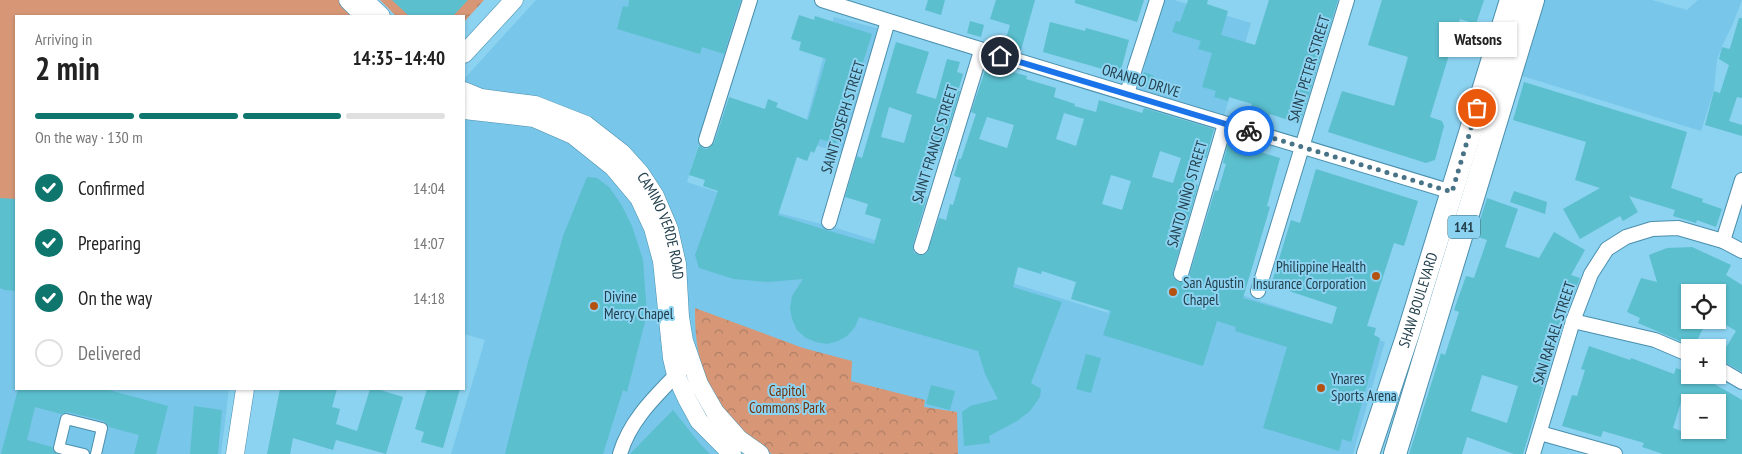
<!DOCTYPE html>
<meta charset="utf-8">
<style>
:root{--surface:#fff;--page:#f6f6f6;--text:#222;--muted:#767676;--line:#e0e0e0;--accent:#0f766e}
body{margin:0;font-family:"PT Sans Narrow",sans-serif;background:var(--page);color:var(--text);height:100vh;display:flex;flex-direction:column;font-size:19px;white-space:nowrap}
*{box-sizing:border-box;margin:0}
p{font-size:16px;color:var(--muted)}
.icon{flex:none;width:28px;height:28px;fill:none;stroke:currentColor;stroke-width:2;stroke-linecap:round;stroke-linejoin:round}
.map{position:relative;flex:1;overflow:hidden}
.side{position:absolute;left:15px;top:15px;width:450px;height:375px;display:flex;flex-direction:column;background:var(--surface);border-radius:0px;box-shadow:0 1px 4px #0004}
.side>*{flex:none}
.buttons{position:absolute;left:1681px;top:284px;display:grid;gap:10px}
.buttons a{display:grid;place-items:center;width:45px;height:45px;border-radius:0px;background:var(--surface);box-shadow:0 1px 4px #0004;font-size:25px}
.pin{position:absolute;display:grid;place-items:center;width:42px;height:42px;color:#fff;margin:-21px;border:2px solid #fff;border-radius:50%;box-shadow:0 1px 5px #0007}
.courier{position:absolute;display:grid;place-items:center;width:50px;height:50px;margin:-25px;border:4px solid #1a73e8;border-radius:50%;background:#fff;color:#222;box-shadow:0 1px 6px #0007}
.bubble{position:absolute;height:35px;border-radius:0px;background:var(--surface);box-shadow:0 1px 4px #0004;font-size:16px;font-weight:800;line-height:35px;text-align:center}
.overview em{font-style:normal;font-weight:800}
.overview div{display:flex;flex-direction:column-reverse}
.overview{display:flex;align-items:center;justify-content:space-between;height:85px;padding:0 20px}
h1{font-size:32px;font-weight:800;line-height:38px}
.bar{display:grid;grid-template-columns:repeat(4,1fr);gap:8px 5px;align-content:center;height:60px;padding:0 20px}
.bar i{height:6px;border-radius:4px;background:var(--line)}
.bar .selected{background:var(--accent)}
.bar p{grid-column:span 4}
ol{padding:0 20px;list-style:none}
li{display:flex;align-items:center;gap:15px;height:55px}
li p{margin-inline-start:auto}
li .icon{padding:5px;border-radius:50%;background:var(--accent);color:#fff;stroke-width:4}
li:last-child{color:var(--muted)}
li i{width:28px;height:28px;border:2px solid var(--line);border-radius:50%}
.map>svg:first-child{display:block}
</style>
<div class="map">
<svg width="1742" height="454" viewBox="0 0 1742 454">
<defs>
<pattern id="forest-crowns" width="20" height="18" patternUnits="userSpaceOnUse" patternTransform="scale(1.25)"><rect width="20" height="18" fill="#d79777"/><path d="M2 6a3 3 0 1 1 6 0M12 15a3 3 0 1 1 6 0" fill="none" stroke="#ae7d64"/></pattern>
</defs>
<rect width="100%" height="100%" fill="#8cd2f1"/>
<g fill="#78c6e9">
<polygon points="536,0 743,0 687,182 782,214 833,227 1108,313 1109,308 1169,325 1184,276 1385,342 1353,454 451,454 485,340 464,334 464,79"/>
<polygon points="1162,0 1174,0 1251,23 1224,116 1138,91"/>
<polygon points="1545,0 1652,0 1687,10 1698,0 1742,0 1732,26 1722,46 1717,60 1714,90 1701,131 1522,76"/>
<polygon points="834,17 880,29 842,153 801,141"/>
<polygon points="0,248 16,249 16,389 229,389 221,454 0,454"/>
</g>
<g fill="url(#forest-crowns)">
<polygon points="380,0 484,0 464,22 464,16 396,16"/>
<path d="M695,308l108,40 49,13 -1,20 74,19 -1,7 33,5 1,42h-186c-56,-38 -78,-78 -77,-146z"/>
</g>
<polygon fill="#d79777" points="0,0 344,0 358,16 16,16 16,249 0,248"/>
<g fill="#5bbfce" fill-rule="evenodd">
<polygon points="392,0 468,0 453,16 409,16"/>
<polygon points="629,0 741,0 724,54 702,47 700,54 617,29 623,6 628,7"/>
<polygon points="928,0 945,0 941,15 925,10"/>
<polygon points="996,0 1035,0 1021,50 1004,45 1010,25 990,19"/>
<polygon points="1075,0 1144,0 1137,22 1075,3"/>
<polygon points="1188,0 1208,0 1207,4 1228,11 1221,35 1255,45 1269,0 1338,0 1300,124 1270,114 1267,127 1253,123 1255,116 1248,114 1252,104 1229,97 1228,101 1214,97 1216,91 1202,87 1212,53 1198,49 1201,41 1172,32 1176,21 1180,22"/>
<polygon points="1382,0 1484,0 1476,24 1460,19 1430,117 1442,121 1444,126 1435,160 1426,163 1328,132 1342,91 1394,106 1408,57 1368,45"/>
<path d="M799,15l15,5 1,-4 57,18 -14,44h-2l-6,23 -3,-1 -11,44 -16,-5 -6,14 -3,-2 -4,10 -10,-4 -19,58 48,15 48,14 7,-25 -16,-5 3,-10 -23,-7 12,-41 5,2 34,-116 33,10 -13,41 20,6 11,-40 13,3 -3,10 6,2 -5,17h2l-19,61 -10,-3 -5,22h-2l-6,24 9,2 -14,48 1,8 5,2 8,-2 12,-35 7,2 4,-16 3,1 8,-27 -7,-2 5,-17h2l15,-45 -5,-2 16,-47 40,11 -1,3 30,9 -2,9 21,7 -1,2 22,6 3,-12 43,13 2,-5 70,21 -8,29 -4,-1 -9,27 5,1 -25,87v5l5,5h6l5,-6 26,-86 3,1 8,-27 -3,-1 5,-20 17,5 3,-9 14,5 -2,8 20,6 -13,48 3,1 -27,91 89,26 5,-17 -66,-22 20,-65 9,3 16,-54 102,32 -14,45 -10,-3 -27,83 9,2 -2,7 6,3 -29,104 -9,-3 -3,12 -76,-23 24,-81 -52,-16 1,-4 -19,-6 -14,45 -100,-31 8,-24 -40,-12 5,-17 -34,-11 -1,3 -23,-7 -5,20 49,15 -31,81 10,6 -1,8 -10,14 -13,10 -28,15 1,7 -26,3 -2,-34 8,-6 28,-7 -13,-25 -7,-23 -119,-34 -4,10 -8,9 -9,5 -11,3 -11,-2 -10,-4 -9,-8 -5,-11 -2,-11 2,-12 11,-17 -35,3 -34,-3 -35,-11 -4,-13 23,-64 -15,-5 2,-6 -16,-5 10,-30 4,3 4,1 7,-6 15,-46 36,12 3,-10 10,4 -2,4 32,13 18,-61 -27,-9 2,-8 -10,-3zM889,107l23,8 -8,28 -23,-6zM1064,113l20,6 -8,27 -20,-7zM987,117l27,8 -7,23 -28,-9zM1160,151l21,7 -8,25 -21,-6zM1111,175l20,6 -9,29 -20,-6z"/>
<polygon points="1739,18 1742,18 1742,98 1737,97 1729,121 1742,125 1742,136 1705,125 1714,91 1720,93 1729,65 1719,59 1722,47 1729,49 1730,48"/>
<polygon points="970,21 984,25 981,37 967,33"/>
<polygon points="1050,22 1085,31 1086,28 1129,40 1120,74 1043,52"/>
<polygon points="1144,72 1154,76 1151,88 1140,85"/>
<polygon points="1524,82 1687,132 1671,188 1703,199 1702,202 1722,209 1716,227 1697,220 1696,223 1673,216 1675,210 1629,196 1638,212 1623,221 1620,216 1580,239 1563,209 1600,188 1575,180 1586,142 1513,120"/>
<polygon points="587,177 597,178 609,187 621,204 632,226 643,260 647,314 627,392 623,390 603,454 505,454 528,362 563,236"/>
<polygon points="1514,191 1547,202 1545,214 1510,202"/>
<polygon points="0,198 16,199 16,291 5,290 0,288"/>
<path d="M1487,198l31,11 -13,38 34,11 15,-26 31,18 -14,25 9,3 -7,18 -2,-1 -48,159h-9l-47,-17 -5,17h-53l32,-101 4,2 14,-43 -5,-2 12,-34 8,2 13,-38 -12,-4zM1482,375l36,11 -11,37 -36,-12z"/>
<polygon points="1692,247 1731,265 1726,275 1742,285 1742,372 1719,359 1736,331 1718,320 1718,292 1690,292 1690,320 1707,320 1694,347 1638,323 1640,318 1627,312 1641,278 1657,282 1649,255 1667,248"/>
<path d="M1589,346l41,14 1,-2 43,16 2,-6 14,5v2h9l43,25v54h-79l-21,-7 2,-4 -41,-12 -2,6 -39,-11 10,-31 5,1 8,-26 -4,-1zM1681,402h37v34l-13,-6h-4l-4,7 -24,-9z"/>
<polygon points="1086,354 1101,358 1091,393 1076,389"/>
<polygon points="931,385 955,391 950,410 926,404"/>
<polygon points="18,389 105,389 168,406 156,454 134,454 139,435 109,427 104,421 68,412 61,414 35,407 27,440 52,447 53,450 56,454 1,454"/>
<polygon points="280,389 337,389 332,407 340,409 336,424 357,431 370,389 377,389 403,397 386,454 336,440 333,450 293,438 290,454 267,454"/>
<polygon points="427,389 460,389 443,448 421,442 424,432 415,429"/>
<polygon points="194,406 222,410 218,454 190,454"/>
<polygon points="673,410 701,445 710,454 630,454"/>
</g>
<g fill="none" stroke-linecap="round" stroke-linejoin="round">
<defs>
<polyline id="pedestrian" points="84,454 59,448 66,419 102,428 96,454"/>
<g id="minor">
<path d="M822,0c209,66 420,128 630,192"/>
<polyline points="1127,93 1157,0"/>
<polyline points="706,140 750,0"/>
<polyline points="829,222 888,21"/>
<polyline points="1723,241 1742,180"/>
<polyline points="921,247 981,51"/>
<polyline points="1181,274 1225,124"/>
<polyline points="1258,291 1347,0"/>
<polyline points="1573,321 1655,340 1690,355"/>
<polyline points="1718,368 1742,382"/>
<polyline points="1540,433 1615,454"/>
<path d="M620,454c10,-35 38,-60 62,-85"/>
<polyline points="1533,454 1573,321 1591,274 1607,249 1626,237 1652,229 1678,228 1723,241 1742,251"/>
</g>
<g id="tertiary">
<polyline points="348,0 364,16"/>
<polyline points="364,0 381,16"/>
<polyline points="464,54 514,0"/>
<path id="s1" d="M464,91l17,7 54,7 51,20 36,28 18,20 15,23 14,33 8,35 3,53 4,24 15,43 16,28 24,27 21,15"/>
<polyline points="464,110 534,118 573,135 613,167 639,198 653,228 662,261 672,358 676,375 687,399 699,421 732,454"/>
<polyline points="235,454 245,389"/>
</g>
<g id="primary">
<path id="s2" d="M1368,454l40,-120 103,-334"/>
<polyline points="1395,454 1533,0"/>
</g>
</defs>
<use href="#pedestrian" stroke="#4a8fad" stroke-width="12"/>
<use href="#minor" stroke="#4a8fad" stroke-width="16"/>
<use href="#tertiary" stroke="#4a8fad" stroke-width="19"/>
<use href="#primary" stroke="#4a8fad" stroke-width="24"/>
<use href="#pedestrian" stroke="#fff" stroke-width="10"/>
<use href="#minor" stroke="#fff" stroke-width="14"/>
<use href="#tertiary" stroke="#fff" stroke-width="18"/>
<use href="#primary" stroke="#fff" stroke-width="22"/>
</g>
<g fill="none" stroke-linecap="round" stroke-linejoin="round">
<polyline stroke="#487386" stroke-width="5" stroke-dasharray="0 9" points="1249,131 1452,192 1477,108"/>
<polyline stroke="#1a73e8" stroke-width="6" points="1000,56 1249,131"/>
</g>
<g fill="#b45311" stroke="#8cd2f1" stroke-width="2">
<circle cx="1376" cy="276" r="5"/>
<circle cx="1173" cy="292" r="5"/>
<circle cx="594" cy="306" r="5"/>
<circle cx="1321" cy="388" r="5"/>
</g>
<g text-anchor="middle" stroke-width="4" stroke-linejoin="round" paint-order="stroke">
<rect fill="#8cd2f1" stroke="#426c7e" stroke-width="1" x="1448" y="215.5" width="32" height="23" rx="4"/>
<g font-size="14" font-weight="bold" fill="#23404d">
<text x="1464" y="232">141</text>
</g>
<g font-size="15" fill="#23404d" stroke="#8cd2f1">
<text transform="translate(1309 69) rotate(-73)" y="5">SAINT PETER STREET</text>
<text transform="translate(1141 81) rotate(17)" y="5">ORANBO DRIVE</text>
<text transform="translate(843 117) rotate(-73)" y="5">SAINT JOSEPH STREET</text>
<text transform="translate(935 144) rotate(-73)" y="5">SAINT FRANCIS STREET</text>
<text transform="translate(1187 194) rotate(-74)" y="5">SANTO NIÑO STREET</text>
<text dy="5" stroke="none"><textPath href="#s1" startOffset="258">CAMINO VERDE ROAD</textPath></text>
<text dy="5" stroke="none"><textPath href="#s2" startOffset="162">SHAW BOULEVARD</textPath></text>
<text transform="translate(1554 333) rotate(-72)" y="5">SAN RAFAEL STREET</text>
</g>
<g font-size="15" fill="#23404d" stroke="#8cd2f1" text-anchor="start">
<text x="1366" y="272" text-anchor="end">Philippine Health<tspan x="1366" dy="17">Insurance Corporation</tspan></text>
<text x="1183" y="288">San Agustin<tspan x="1183" dy="17">Chapel</tspan></text>
<text x="604" y="302">Divine<tspan x="604" dy="17">Mercy Chapel</tspan></text>
<text x="1331" y="384">Ynares<tspan x="1331" dy="17">Sports Arena</tspan></text>
</g>
<g font-size="15" fill="#72340d" stroke="#8cd2f1">
<text x="787" y="396">Capitol<tspan x="787" dy="17">Commons Park</tspan></text>
</g>
</g>
</svg>
<div class="buttons">
<a><svg class="icon" aria-label="locate" viewBox="0 0 24 24"><circle cx="12" cy="12" r="6"/><path d="M12 2v4M12 18v4M2 12h4M18 12h4"/></svg></a>
<a>+</a>
<a>−</a>
</div>
<div class="pin" style="left:1477px;top:108px;background:#ea580c"><svg class="icon" aria-label="bag" viewBox="0 0 24 24"><path d="M5 8h14l-1 12H6zM9 8a3 3 0 0 1 6 0"/></svg></div>
<div class="pin" style="left:1000px;top:56px;background:#1f2937"><svg class="icon" aria-label="home" viewBox="0 0 24 24"><path d="M3 11l9-7 9 7M6 9v11h12V9"/></svg></div>
<div class="courier" style="left:1249px;top:131px"><svg class="icon" aria-label="bike" viewBox="0 0 24 24"><circle cx="6" cy="16" r="4"/><circle cx="18" cy="16" r="4"/><path d="M6 16l4-8h5l3 8M10 8l3 8H6M13 5h3"/></svg></div>
<div class="bubble" style="left:1439px;top:22px;width:78px">Watsons</div>
<section class="side">
<div class="overview"><div><h1>2 min</h1><p>Arriving in</p></div><em>14:35–14:40</em></div>
<div class="bar"><i class="selected"></i><i class="selected"></i><i class="selected"></i><i></i><p>On the way · 130 m</p></div>
<ol>
<li><svg class="icon" aria-label="check" viewBox="0 0 24 24"><path d="M5 12l5 5 9-10"/></svg>Confirmed<p>14:04</p></li>
<li><svg class="icon" aria-label="check" viewBox="0 0 24 24"><path d="M5 12l5 5 9-10"/></svg>Preparing<p>14:07</p></li>
<li><svg class="icon" aria-label="check" viewBox="0 0 24 24"><path d="M5 12l5 5 9-10"/></svg>On the way<p>14:18</p></li>
<li><i></i>Delivered</li>
</ol>
</section>
</div>
